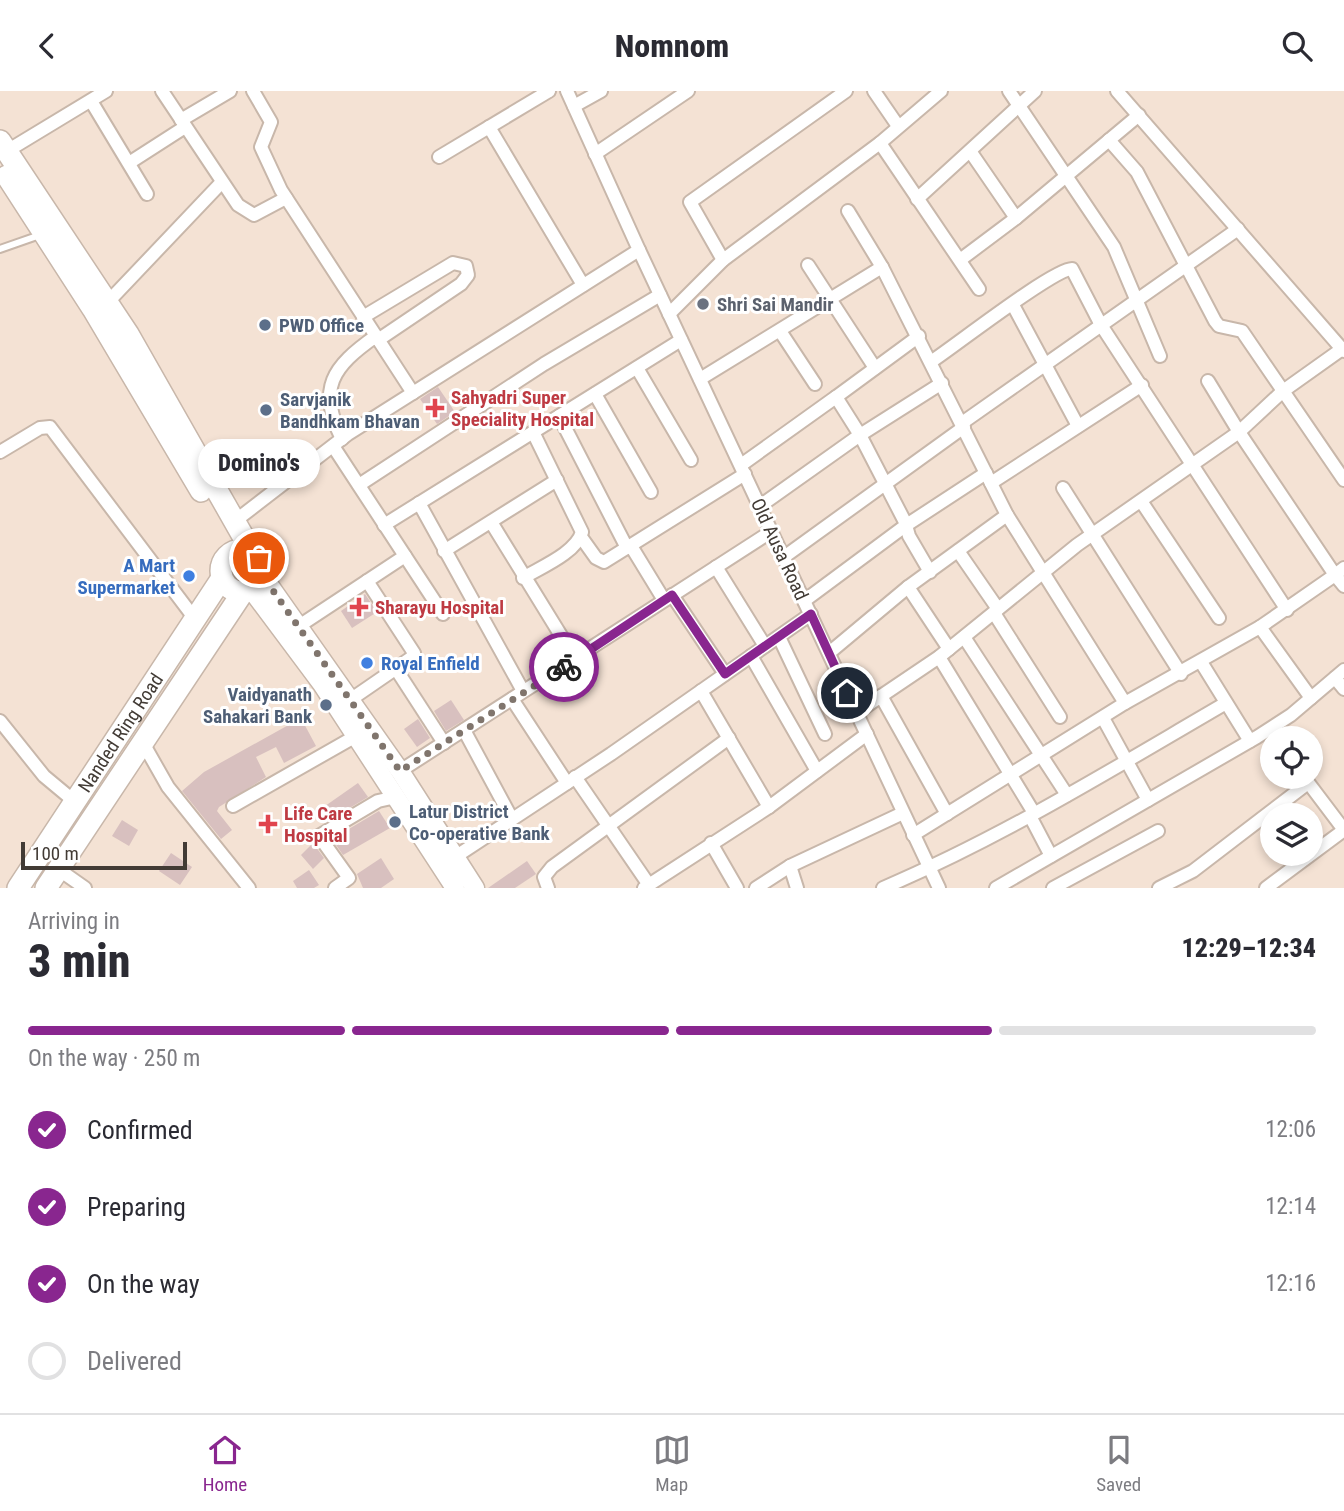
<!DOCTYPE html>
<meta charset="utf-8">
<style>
:root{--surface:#fff;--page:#f2f2f3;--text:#2b2b33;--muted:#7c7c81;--line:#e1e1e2;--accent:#89268f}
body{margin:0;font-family:"Roboto Condensed",sans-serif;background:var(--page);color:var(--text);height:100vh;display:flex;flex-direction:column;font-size:26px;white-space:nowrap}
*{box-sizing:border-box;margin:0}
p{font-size:23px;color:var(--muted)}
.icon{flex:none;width:38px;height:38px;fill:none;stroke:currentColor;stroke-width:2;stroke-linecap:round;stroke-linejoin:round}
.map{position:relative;height:797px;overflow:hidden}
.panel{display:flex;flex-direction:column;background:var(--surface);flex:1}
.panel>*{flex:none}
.fabs{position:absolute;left:1260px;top:635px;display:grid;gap:14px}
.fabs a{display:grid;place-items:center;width:63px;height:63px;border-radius:50%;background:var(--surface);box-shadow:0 4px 10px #0003;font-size:35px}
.scale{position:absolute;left:21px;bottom:18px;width:166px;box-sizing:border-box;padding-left:7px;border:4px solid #423b35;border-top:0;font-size:19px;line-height:24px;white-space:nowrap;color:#423b35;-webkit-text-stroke:5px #fff;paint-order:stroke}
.pin{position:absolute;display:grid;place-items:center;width:60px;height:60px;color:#fff;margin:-30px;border:4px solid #fff;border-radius:50%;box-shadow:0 2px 7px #0007}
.courier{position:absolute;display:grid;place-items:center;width:70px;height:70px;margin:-35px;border:5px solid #89268f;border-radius:50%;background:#fff;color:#222;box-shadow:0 2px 9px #0007}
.bubble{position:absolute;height:49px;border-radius:24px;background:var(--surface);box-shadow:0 4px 10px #0003;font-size:23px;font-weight:800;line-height:49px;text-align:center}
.overview em{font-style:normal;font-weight:800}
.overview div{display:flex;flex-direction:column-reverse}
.overview{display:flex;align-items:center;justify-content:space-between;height:119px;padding:0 28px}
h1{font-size:46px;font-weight:800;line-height:52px}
.bar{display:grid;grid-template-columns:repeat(4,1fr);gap:10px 7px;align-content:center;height:84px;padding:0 28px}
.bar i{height:9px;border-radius:5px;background:var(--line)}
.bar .current{background:var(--accent)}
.bar p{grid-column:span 4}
ol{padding:0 28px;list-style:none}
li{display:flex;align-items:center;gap:21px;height:77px}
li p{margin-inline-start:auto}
li .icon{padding:7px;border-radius:50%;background:var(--accent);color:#fff;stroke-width:4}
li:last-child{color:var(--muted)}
li i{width:38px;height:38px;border:4px solid var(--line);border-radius:50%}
header{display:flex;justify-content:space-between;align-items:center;height:91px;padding:0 28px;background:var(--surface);font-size:32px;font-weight:800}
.tab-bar{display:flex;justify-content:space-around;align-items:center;height:98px;border-top:2px solid var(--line);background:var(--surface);font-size:19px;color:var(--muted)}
.tab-bar a{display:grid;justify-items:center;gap:4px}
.tab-bar .current{color:var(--accent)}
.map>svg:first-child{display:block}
</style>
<header><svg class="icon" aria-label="back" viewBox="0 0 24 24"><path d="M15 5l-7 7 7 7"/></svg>Nomnom<svg class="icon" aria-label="search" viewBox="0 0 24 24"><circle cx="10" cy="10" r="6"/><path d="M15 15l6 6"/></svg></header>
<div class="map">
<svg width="1344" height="797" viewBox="0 0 1344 797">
<rect width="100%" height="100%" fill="#f4e2d4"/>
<g fill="#d8c0bf">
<polygon points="438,296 455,321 437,333 420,308"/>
<polygon points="365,503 377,521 352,537 341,520"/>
<polygon points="451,609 464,629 446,640 434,620"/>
<polygon points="301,627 316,655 284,672 276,656 256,666 266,686 219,716 217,720 232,739 221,748 182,700 204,681"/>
<polygon points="418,628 430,647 417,656 404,638"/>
<polygon points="358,692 368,706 326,731 318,720"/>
<polygon points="379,720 390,737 343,764 332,748"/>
<polygon points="122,729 138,739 129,755 112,745"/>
<polygon points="313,752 324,767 313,778 301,764"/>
<polygon points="171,762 192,776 180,794 159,780"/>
<polygon points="381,767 394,788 381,797 363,797 357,783"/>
<polygon points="527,770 536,783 515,797 488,797"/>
<polygon points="309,779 319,794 314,797 297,797 293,790"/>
</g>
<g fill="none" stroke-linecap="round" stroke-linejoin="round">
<defs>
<polyline id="service" points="0,158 40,144"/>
<g id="minor">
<polyline points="162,0 238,114 254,124 286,107"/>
<polyline points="253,0 271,31 261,56 281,99 413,302"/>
<polyline points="874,0 898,35"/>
<polyline points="1009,0 1114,156 1160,265"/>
<polyline points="1117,0 1342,258"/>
<polyline points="91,10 147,103"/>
<polyline points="574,15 601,0"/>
<polyline points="181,29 230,0"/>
<polyline points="489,36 583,194"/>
<polyline points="1109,49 1137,81 1215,230 1219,235 1242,240 1344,389"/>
<polyline points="880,52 979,198"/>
<polyline points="7,60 106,0"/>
<polyline points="970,60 1016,127 1139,24"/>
<polyline points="595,63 688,0"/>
<polyline points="439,66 549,0"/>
<polyline points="129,72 185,36"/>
<polyline points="917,108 1035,0"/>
<polyline points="848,120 882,176"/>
<polyline points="639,159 939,797"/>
<polyline points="723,169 690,111 846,0"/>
<polyline points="960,169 1016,127"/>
<polyline points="808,174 875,277"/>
<polyline points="107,212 222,91"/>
<polyline points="1013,214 1078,335"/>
<polyline points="669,223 723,169 880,52 941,0"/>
<polyline points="363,226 453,172 466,175 468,184 461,193 378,249"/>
<polyline points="780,240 815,293"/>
<polyline points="919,245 836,306 860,344 905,431 909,445 930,481"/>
<path d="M932,270c23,-15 121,-92 140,-92l29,56 186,285"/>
<polyline points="637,277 691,369"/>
<polyline points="700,288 882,176 1007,424 908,496 829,562"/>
<polyline points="1208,290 1239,341 1335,484 1260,536"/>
<polyline points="595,303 651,401"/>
<polyline points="559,325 627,457"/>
<polyline points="962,332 1238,138"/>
<path d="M342,348c-25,-51 -10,-72 34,-103"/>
<polyline points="333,355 443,523"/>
<polyline points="0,361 40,337 50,336 195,528"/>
<polyline points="741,374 836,306"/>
<polyline points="991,392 1142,294"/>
<polyline points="359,394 544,273 660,204"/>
<polyline points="1063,397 1181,583"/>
<polyline points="1141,410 1219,527"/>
<polyline points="419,412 523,600"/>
<polyline points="760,415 860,344 942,292"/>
<polyline points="1007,424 1125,612 1260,536 1311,607"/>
<polyline points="235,430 348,343 639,159 567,0"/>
<polyline points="491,431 576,569"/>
<polyline points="384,434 681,249"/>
<polyline points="581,446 596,467 604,471 745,383"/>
<polyline points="631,455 664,509"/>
<polyline points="444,460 557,389"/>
<polyline points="958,460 998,518"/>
<polyline points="784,466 964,336"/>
<polyline points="716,476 765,555"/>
<polyline points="1344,477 1335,484 1344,495"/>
<path d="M523,487c18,-11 53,-25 59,-46l-49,-100"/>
<polyline points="908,496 949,558"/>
<polyline points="672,504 725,583"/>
<polyline points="804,510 905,435 986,382"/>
<polyline points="994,522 1060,626"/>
<polyline points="299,535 405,465"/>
<polyline points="779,546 825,643"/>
<polyline points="964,546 1067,704"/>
<polyline points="751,565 817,680"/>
<polyline points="939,566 1034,722"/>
<polyline points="1201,571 1250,650"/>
<polyline points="396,578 444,652"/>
<polyline points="1335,587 1344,598"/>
<polyline points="701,600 769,716"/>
<polyline points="881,605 947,723"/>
<polyline points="512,608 567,692"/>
<polyline points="350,609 411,567 414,562 367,490"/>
<polyline points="856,622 939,566 1077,454 1239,341 1283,300 1342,258 1344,260"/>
<polyline points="1103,627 1148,709"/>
<polyline points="0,630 44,685 74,710"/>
<polyline points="464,639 512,728"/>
<polyline points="143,652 168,696 249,797"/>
<polyline points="400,680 772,440"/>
<polyline points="575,686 649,794"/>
<polyline points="1304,686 1344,739"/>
<polyline points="233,715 356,645"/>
<polyline points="1030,725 1051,765"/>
<polyline points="913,744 1125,612"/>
<polyline points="711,752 737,797"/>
<polyline points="455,766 611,663 811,523"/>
<polyline points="790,775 797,797"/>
<polyline points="58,778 85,797"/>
<polyline points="335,797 349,787 319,745 378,710 396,706"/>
<polyline points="548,797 544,786 552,776 729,647"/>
<polyline points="644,797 769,716 867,643"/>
<polyline points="756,797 790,775 903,722"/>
<path d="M883,797c120,-51 231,-120 343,-185"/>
<polyline points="996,797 1257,646 1291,624 1344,579"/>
<polyline points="1053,797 1158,740"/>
<polyline points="1159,797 1193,780 1308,692"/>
<polyline points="1266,797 1344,739"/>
</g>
<g id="secondary">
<polyline points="262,484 400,680 475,797"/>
<polyline points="251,498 322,593 455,797"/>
</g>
<g id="trunk">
<polyline points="0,50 128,243 252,461"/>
<polyline points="7,85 93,218 201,400"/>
<circle cx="242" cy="480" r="21"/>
<path id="s1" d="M18,797l204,-310"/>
<polyline points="46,797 243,501"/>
</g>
</defs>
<use href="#service" stroke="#c8b7aa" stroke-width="10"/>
<use href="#minor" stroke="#c8b7aa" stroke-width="16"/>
<use href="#secondary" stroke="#c8b7aa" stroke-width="21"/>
<use href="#trunk" stroke="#c8b7aa" stroke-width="24"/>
<use href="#service" stroke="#fff" stroke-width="6"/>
<use href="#minor" stroke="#fff" stroke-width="12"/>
<use href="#secondary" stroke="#fff" stroke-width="18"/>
<use href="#trunk" stroke="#fff" stroke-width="21"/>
</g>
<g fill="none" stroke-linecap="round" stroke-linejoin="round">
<polyline stroke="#80756d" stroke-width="7" stroke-dasharray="0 12.6" points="259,467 262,484 400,680 564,576"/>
<polyline stroke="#89268f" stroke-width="9" points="564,576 672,504 725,583 811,523 847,602"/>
</g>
<circle fill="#6b7280" stroke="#fff" stroke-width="2.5" cx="703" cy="213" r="7"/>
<g fill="#5c6f8a" stroke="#fff" stroke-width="2.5">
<circle cx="265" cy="234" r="7"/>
<circle cx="266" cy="319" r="7"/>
<circle cx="326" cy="614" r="7"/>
<circle cx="395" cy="731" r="7"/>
</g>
<g fill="#e0444e" stroke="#fff" stroke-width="2.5">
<path d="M431.5 306.5h7v7h7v7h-7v7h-7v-7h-7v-7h7z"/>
<path d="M355.5 505.5h7v7h7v7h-7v7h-7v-7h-7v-7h7z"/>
<path d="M264.5 722.5h7v7h7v7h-7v7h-7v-7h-7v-7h7z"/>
</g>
<g fill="#3f7fe0" stroke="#fff" stroke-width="2.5">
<circle cx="189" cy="485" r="7"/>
<circle cx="367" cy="572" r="7"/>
</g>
<g text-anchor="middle" stroke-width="6" stroke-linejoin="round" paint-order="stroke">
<g font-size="19" font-weight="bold" fill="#5b616d" stroke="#fff" text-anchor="start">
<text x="717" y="220">Shri Sai Mandir</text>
</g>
<g font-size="19" font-weight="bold" fill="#4e5e75" stroke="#fff" text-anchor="start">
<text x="279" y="241">PWD Office</text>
<text x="280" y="315">Sarvjanik<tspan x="280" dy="22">Bandhkam Bhavan</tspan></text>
<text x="312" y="610" text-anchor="end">Vaidyanath<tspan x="312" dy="22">Sahakari Bank</tspan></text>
<text x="409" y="727">Latur District<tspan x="409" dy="22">Co-operative Bank</tspan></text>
</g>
<g font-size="19" font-weight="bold" fill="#be3a42" stroke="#fff" text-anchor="start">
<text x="451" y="313">Sahyadri Super<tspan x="451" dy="22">Speciality Hospital</tspan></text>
<text x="375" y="523">Sharayu Hospital</text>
<text x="284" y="729">Life Care<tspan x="284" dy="22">Hospital</tspan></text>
</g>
<g font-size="19" fill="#423b35" stroke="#fff">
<text transform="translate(780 458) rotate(65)" y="7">Old Ausa Road</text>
<text dy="7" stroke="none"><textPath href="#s1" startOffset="186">Nanded Ring Road</textPath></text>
</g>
<g font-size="19" font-weight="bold" fill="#366cbe" stroke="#fff" text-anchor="end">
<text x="175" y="481">A Mart<tspan x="175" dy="22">Supermarket</tspan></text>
<text x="381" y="579" text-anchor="start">Royal Enfield</text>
</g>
</g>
</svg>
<div class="fabs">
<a><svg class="icon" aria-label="locate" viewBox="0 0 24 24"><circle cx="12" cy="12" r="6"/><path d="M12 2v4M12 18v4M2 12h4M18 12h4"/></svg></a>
<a><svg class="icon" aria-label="layers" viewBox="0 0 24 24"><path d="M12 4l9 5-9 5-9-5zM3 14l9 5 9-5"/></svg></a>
</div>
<div class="scale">100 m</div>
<div class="pin" style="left:259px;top:467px;background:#ea580c"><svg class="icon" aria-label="bag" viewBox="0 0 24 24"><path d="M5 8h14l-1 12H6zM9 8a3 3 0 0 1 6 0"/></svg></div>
<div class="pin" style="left:847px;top:602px;background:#1f2937"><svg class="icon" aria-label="home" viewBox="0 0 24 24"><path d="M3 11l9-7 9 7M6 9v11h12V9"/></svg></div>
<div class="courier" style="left:564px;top:576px"><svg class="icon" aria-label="bike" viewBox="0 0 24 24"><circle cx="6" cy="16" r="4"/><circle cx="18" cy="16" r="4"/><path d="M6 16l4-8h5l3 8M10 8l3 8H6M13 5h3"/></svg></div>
<div class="bubble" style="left:198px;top:348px;width:122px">Domino's</div>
</div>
<section class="panel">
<div class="overview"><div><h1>3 min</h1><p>Arriving in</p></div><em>12:29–12:34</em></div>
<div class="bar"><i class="current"></i><i class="current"></i><i class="current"></i><i></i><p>On the way · 250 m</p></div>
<ol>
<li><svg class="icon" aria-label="check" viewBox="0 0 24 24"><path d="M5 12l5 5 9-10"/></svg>Confirmed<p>12:06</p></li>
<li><svg class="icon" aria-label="check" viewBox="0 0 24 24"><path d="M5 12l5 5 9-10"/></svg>Preparing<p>12:14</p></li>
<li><svg class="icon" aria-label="check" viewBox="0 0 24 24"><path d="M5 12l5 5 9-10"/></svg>On the way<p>12:16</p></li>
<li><i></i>Delivered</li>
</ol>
</section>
<nav class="tab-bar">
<a class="current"><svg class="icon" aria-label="home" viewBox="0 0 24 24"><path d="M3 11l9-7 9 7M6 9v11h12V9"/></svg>Home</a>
<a><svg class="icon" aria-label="map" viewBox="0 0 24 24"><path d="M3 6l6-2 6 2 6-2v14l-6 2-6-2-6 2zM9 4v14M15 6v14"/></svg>Map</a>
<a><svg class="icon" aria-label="saved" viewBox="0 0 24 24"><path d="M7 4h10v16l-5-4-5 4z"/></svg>Saved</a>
</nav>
